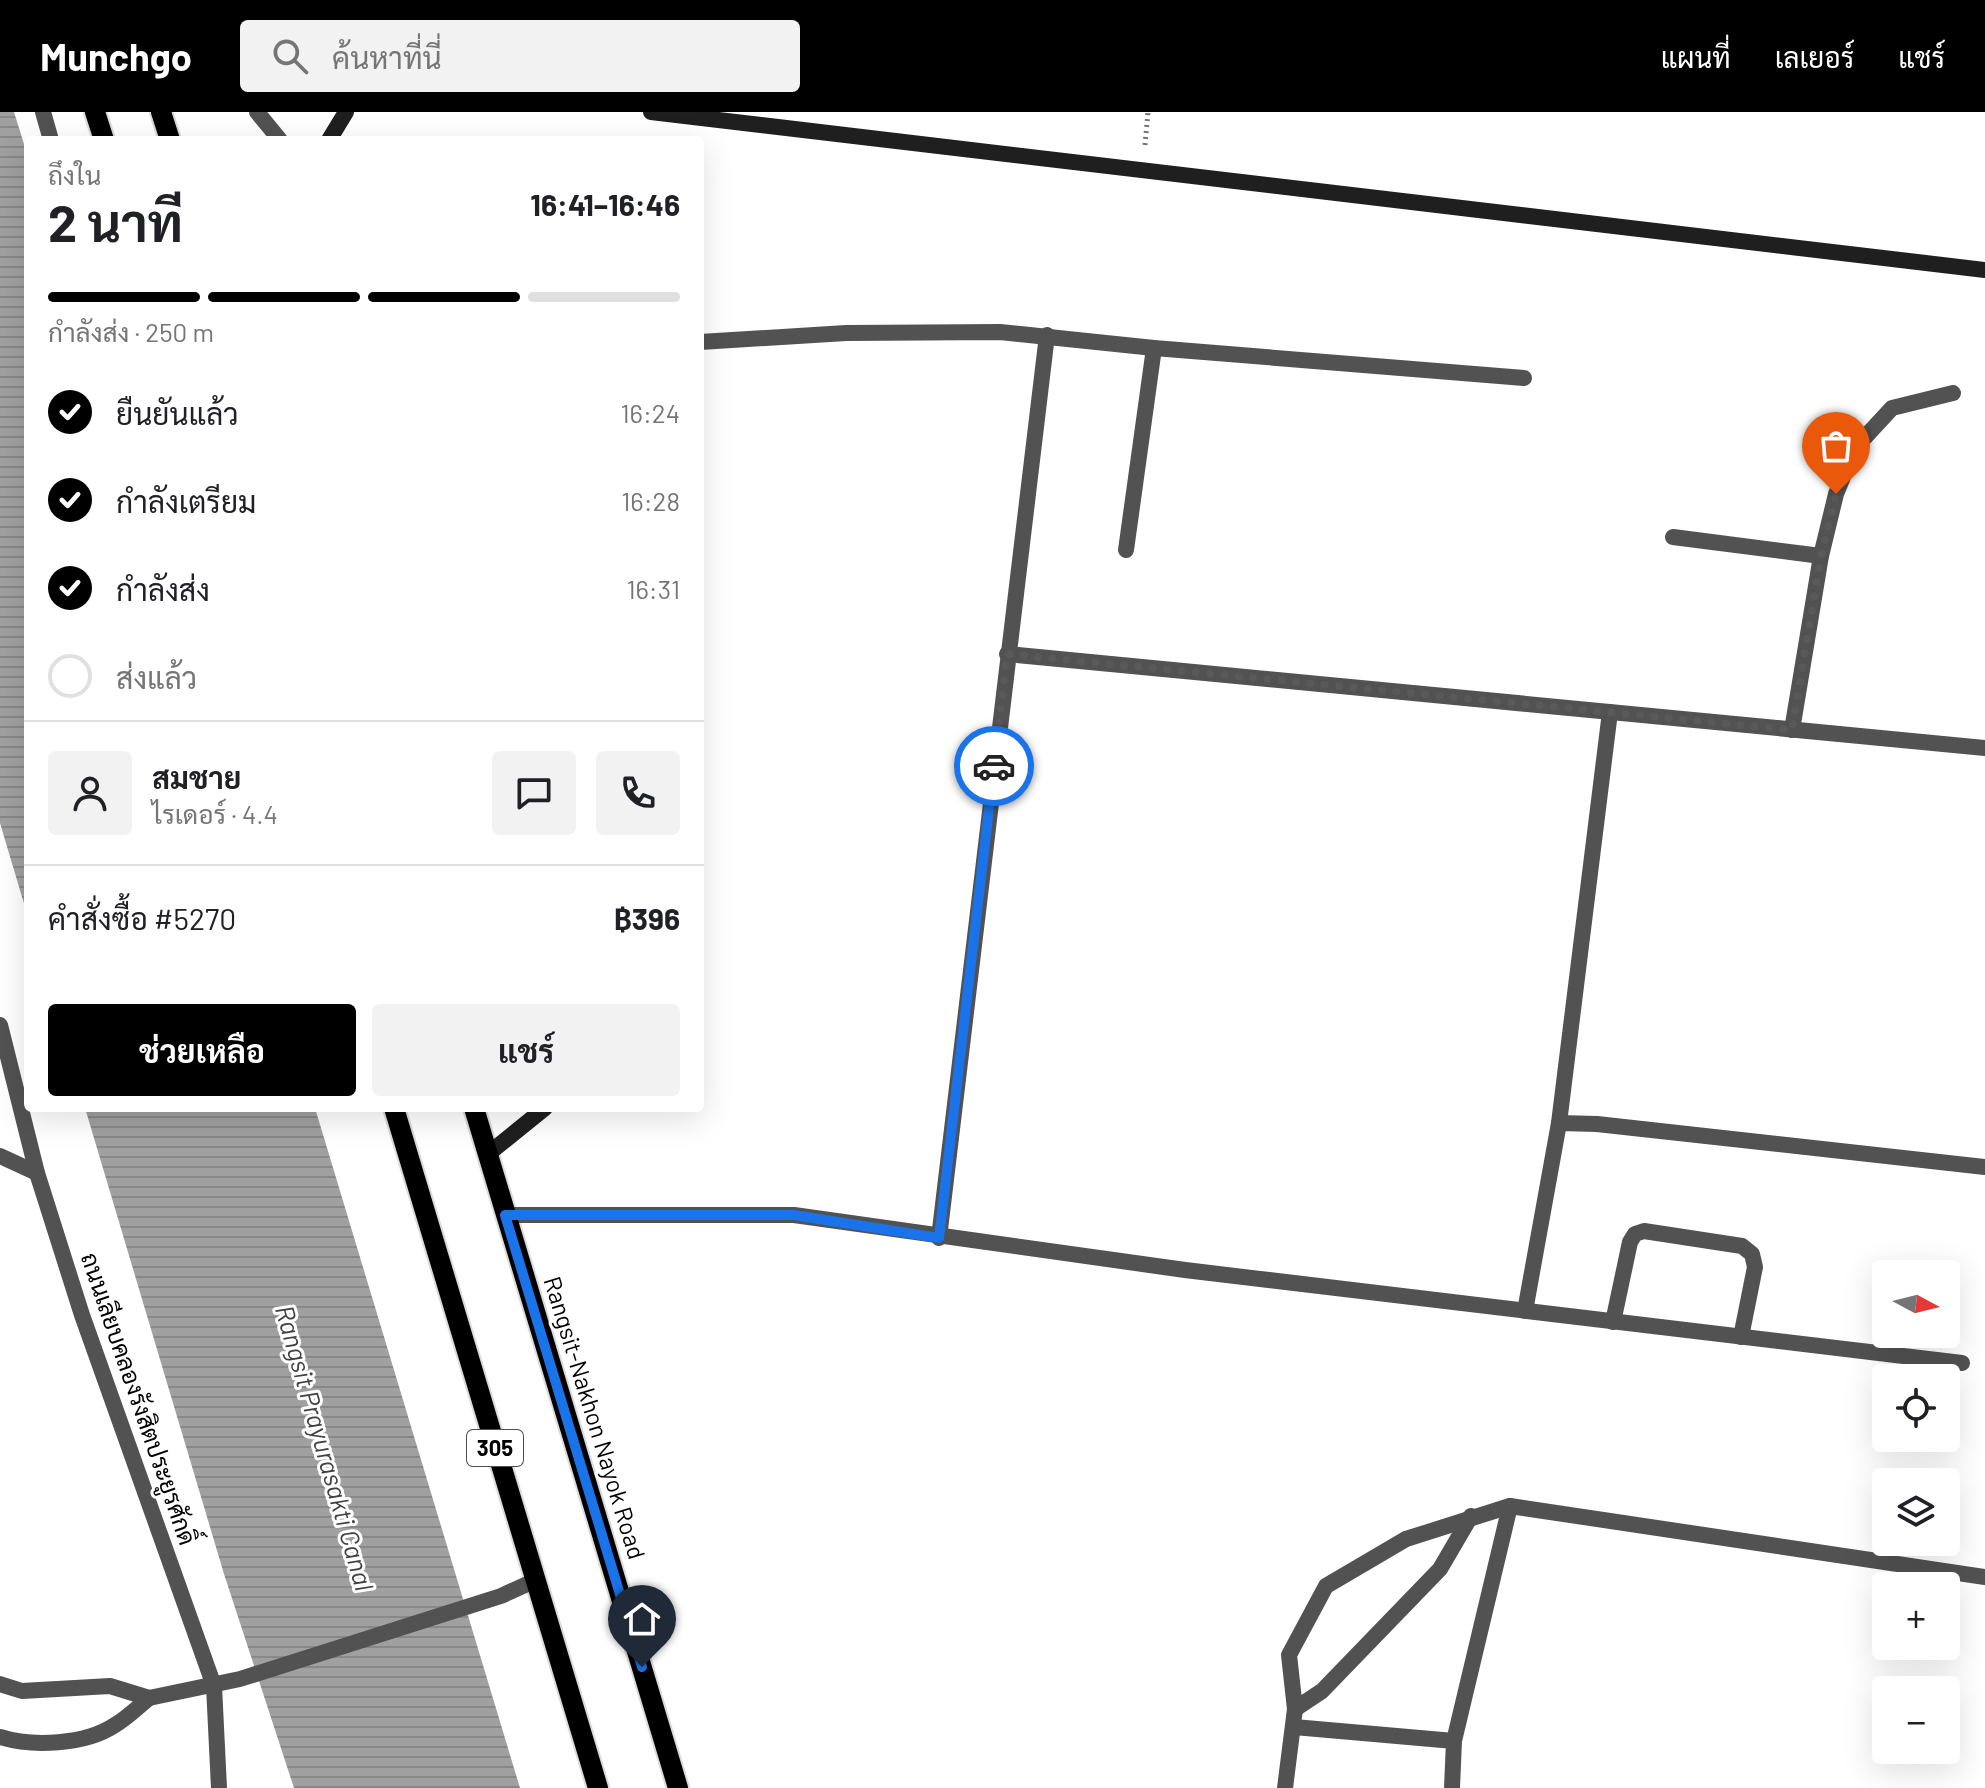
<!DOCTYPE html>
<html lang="th">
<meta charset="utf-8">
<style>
:root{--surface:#fff;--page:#f2f2f2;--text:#202124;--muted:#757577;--line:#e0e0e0;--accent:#000}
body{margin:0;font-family:Barlow,Sarabun,sans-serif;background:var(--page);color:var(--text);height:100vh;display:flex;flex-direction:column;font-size:30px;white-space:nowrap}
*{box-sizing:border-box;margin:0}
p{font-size:26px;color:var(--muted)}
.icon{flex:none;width:44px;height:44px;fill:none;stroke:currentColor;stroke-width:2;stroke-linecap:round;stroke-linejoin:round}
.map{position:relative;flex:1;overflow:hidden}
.drawer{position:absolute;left:24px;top:24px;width:680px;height:976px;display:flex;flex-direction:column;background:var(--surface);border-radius:8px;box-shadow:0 8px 32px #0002}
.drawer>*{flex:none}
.needle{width:52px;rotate:97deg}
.tools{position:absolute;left:1872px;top:1148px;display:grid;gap:16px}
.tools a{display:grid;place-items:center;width:88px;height:88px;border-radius:8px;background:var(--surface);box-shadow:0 8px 32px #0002;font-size:40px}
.pin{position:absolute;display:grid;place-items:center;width:68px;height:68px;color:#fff;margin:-82px -34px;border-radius:50% 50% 50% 0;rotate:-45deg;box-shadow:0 0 8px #0007}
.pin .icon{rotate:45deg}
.courier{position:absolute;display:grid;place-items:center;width:80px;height:80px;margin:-40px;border:6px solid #1a73e8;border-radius:50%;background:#fff;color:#222;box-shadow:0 2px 10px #0007}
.summary em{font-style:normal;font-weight:700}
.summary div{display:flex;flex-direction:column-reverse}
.summary{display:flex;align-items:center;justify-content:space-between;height:136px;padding:0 24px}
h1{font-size:52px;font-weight:700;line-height:60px}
.bar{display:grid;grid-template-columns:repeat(4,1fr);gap:12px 8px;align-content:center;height:96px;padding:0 24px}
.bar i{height:10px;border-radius:6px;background:var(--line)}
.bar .selected{background:var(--accent)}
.bar p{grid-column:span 4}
.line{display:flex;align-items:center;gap:20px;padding:0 24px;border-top:2px solid var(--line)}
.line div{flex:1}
.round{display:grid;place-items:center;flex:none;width:84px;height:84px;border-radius:8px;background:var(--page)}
ol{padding:0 24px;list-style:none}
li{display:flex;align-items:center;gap:24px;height:88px}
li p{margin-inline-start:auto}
li .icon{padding:8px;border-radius:50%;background:var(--accent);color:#fff;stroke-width:4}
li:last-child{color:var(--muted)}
li i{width:44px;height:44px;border:4px solid var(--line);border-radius:50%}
.action{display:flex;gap:16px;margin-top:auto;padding:16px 24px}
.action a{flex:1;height:92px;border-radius:8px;background:var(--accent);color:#fff;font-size:32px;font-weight:700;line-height:92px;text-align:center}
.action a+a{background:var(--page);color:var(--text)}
header{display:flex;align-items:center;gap:48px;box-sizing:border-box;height:112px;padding:0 40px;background:var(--accent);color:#fff}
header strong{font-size:38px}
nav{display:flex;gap:44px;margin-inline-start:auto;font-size:28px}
.search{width:560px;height:72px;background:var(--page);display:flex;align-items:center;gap:20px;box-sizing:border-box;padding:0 28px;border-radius:8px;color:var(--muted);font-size:30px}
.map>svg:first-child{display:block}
</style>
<header>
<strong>Munchgo</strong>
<div class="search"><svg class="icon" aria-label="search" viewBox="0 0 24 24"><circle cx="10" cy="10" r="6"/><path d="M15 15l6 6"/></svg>ค้นหาที่นี่</div>
<nav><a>แผนที่</a><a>เลเยอร์</a><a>แชร์</a></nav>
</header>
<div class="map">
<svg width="1985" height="1676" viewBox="0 0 1985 1676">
<defs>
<pattern id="water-rules" width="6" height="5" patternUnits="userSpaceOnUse" patternTransform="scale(2)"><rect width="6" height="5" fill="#a0a0a0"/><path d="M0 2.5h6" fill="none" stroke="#888"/></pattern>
</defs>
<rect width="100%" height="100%" fill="#fff"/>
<g fill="url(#water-rules)">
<polygon points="0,0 14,0 28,45 28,805 0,711"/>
<polygon points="85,996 315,996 520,1676 294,1676 224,1462"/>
</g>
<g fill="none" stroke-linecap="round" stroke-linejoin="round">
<defs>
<g id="primary">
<polyline points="95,0 104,28"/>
<polyline points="161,0 170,28"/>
<polyline points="394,996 598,1676"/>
<polyline points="474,996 678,1676"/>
</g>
</defs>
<use href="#primary" stroke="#dbdbdb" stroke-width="24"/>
<polyline stroke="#747474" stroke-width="5" stroke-dasharray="2 4" stroke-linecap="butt" points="1145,33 1148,0"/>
<g stroke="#525252" stroke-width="16">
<polyline points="43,0 51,28"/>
<polyline points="257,0 280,28"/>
<polyline points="700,230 846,221 1000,220 1154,236 1524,266"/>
<polyline points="1673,425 1821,444"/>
<polyline points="1126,438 1154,236"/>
<polyline points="1007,542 1985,636"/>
<polyline points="1792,618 1821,444 1836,382 1855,336 1892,296 1953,281"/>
<polyline points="1559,1011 1610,600"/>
<polyline points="0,1044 37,1061"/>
<polyline points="505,1103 794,1103 1185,1158 1962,1251"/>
<polyline points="939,1126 1047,223"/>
<polyline points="1525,1199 1559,1011 1597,1012 1985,1055"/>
<polyline points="1613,1210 1630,1130 1635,1122 1644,1119 1742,1134 1752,1142 1755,1155 1741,1225"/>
<polyline points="0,1572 22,1579 110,1574 149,1586 240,1567 501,1484 534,1469"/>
<polyline points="1295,1597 1322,1579 1440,1457 1471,1404"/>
<polyline points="1294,1615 1454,1629 1452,1676"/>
<path d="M0,1625c32,10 85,8 115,-12 12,-7 23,-18 34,-27"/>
<polyline points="1454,1629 1510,1394"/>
<polyline points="1285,1676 1295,1597 1289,1543 1326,1474 1406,1427 1510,1394 1985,1465"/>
</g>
<polyline stroke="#525252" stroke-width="16" points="0,913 37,1061 82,1203 214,1574 219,1676"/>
<g stroke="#1f1f1f" stroke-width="16">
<polyline points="651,0 1985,158"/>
<polyline points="329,28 346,0"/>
<polyline points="488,1042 545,996"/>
</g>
<use href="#primary" stroke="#000" stroke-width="20"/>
</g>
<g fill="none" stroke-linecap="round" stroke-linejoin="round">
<polyline stroke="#595959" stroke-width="8" stroke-dasharray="0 14.4" points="994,654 1007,542 1792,618 1821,444 1836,382"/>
<polyline stroke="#1a73e8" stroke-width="10" points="642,1555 505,1103 794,1103 939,1126 994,654"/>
</g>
<g text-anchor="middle" stroke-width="6" stroke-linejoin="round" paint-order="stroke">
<rect fill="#fff" stroke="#4c4c4c" stroke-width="2" x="467" y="1318" width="56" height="36" rx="6"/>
<g font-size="22" font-weight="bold" fill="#000">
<text x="495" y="1344">305</text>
</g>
<g font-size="24" fill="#000" stroke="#fff">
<text transform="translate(138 1287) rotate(71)" y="8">ถนนเลียบคลองรังสิตประยูรศักดิ์</text>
<text transform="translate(594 1306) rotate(73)" y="8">Rangsit-Nakhon Nayok Road</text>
</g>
<g font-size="26" font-style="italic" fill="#414141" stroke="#fff">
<text transform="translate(324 1336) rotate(74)" y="9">Rangsit Prayurasakti Canal</text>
</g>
</g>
</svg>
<div class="tools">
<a><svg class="needle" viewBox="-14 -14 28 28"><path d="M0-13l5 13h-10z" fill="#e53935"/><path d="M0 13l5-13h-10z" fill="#757577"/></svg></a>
<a><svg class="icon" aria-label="locate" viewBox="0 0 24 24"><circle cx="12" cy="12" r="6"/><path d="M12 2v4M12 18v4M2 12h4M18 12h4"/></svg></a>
<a><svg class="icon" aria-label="layers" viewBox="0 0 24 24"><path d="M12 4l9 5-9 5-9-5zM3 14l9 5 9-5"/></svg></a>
<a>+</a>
<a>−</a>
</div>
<div class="pin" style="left:1836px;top:382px;background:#ea580c"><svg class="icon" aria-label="bag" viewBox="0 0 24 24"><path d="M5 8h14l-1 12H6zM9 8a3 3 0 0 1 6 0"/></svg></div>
<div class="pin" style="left:642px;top:1555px;background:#1f2937"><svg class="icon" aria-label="home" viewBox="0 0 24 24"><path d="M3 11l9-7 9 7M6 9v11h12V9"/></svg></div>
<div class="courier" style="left:994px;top:654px"><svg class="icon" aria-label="car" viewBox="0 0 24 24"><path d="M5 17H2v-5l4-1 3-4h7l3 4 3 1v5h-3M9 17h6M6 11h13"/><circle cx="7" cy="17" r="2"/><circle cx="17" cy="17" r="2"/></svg></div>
<section class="drawer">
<div class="summary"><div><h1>2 นาที</h1><p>ถึงใน</p></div><em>16:41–16:46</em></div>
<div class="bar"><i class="selected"></i><i class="selected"></i><i class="selected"></i><i></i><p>กำลังส่ง · 250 m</p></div>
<ol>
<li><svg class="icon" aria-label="check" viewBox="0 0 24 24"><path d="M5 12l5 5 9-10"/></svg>ยืนยันแล้ว<p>16:24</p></li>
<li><svg class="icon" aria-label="check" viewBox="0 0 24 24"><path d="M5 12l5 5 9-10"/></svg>กำลังเตรียม<p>16:28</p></li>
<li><svg class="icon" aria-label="check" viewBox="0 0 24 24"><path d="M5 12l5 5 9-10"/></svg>กำลังส่ง<p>16:31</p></li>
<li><i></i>ส่งแล้ว</li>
</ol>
<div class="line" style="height:144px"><a class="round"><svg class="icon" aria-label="person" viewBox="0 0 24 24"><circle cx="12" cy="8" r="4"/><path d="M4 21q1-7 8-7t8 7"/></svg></a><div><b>สมชาย</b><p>ไรเดอร์ · 4.4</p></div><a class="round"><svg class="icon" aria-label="chat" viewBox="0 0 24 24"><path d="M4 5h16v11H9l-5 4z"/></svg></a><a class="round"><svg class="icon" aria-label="phone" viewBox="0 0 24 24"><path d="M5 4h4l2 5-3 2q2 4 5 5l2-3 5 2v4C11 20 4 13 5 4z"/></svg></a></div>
<div class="line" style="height:104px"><div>คำสั่งซื้อ #5270</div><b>฿396</b></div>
<div class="action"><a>ช่วยเหลือ</a><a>แชร์</a></div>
</section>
</div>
